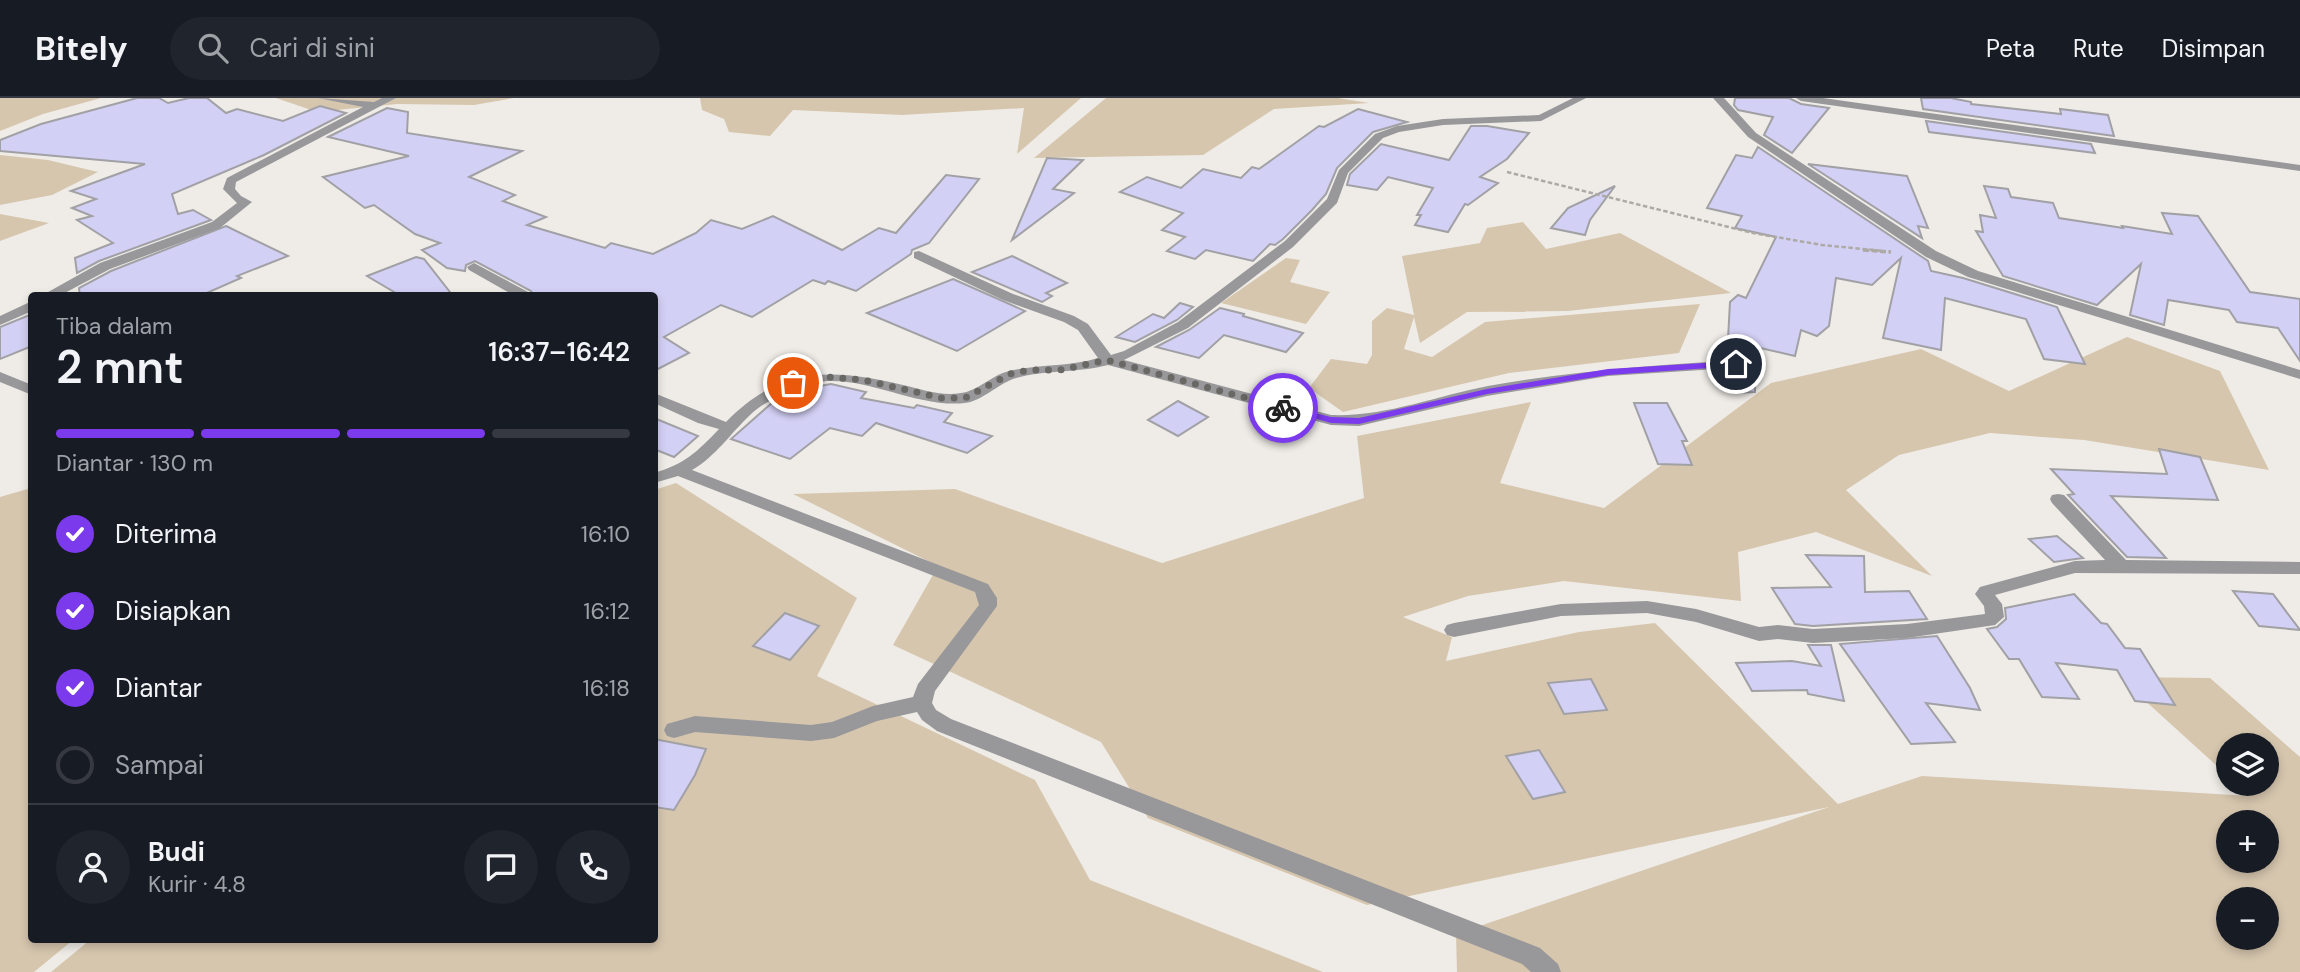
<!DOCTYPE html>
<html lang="id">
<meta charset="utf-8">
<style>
:root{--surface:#171b24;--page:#20242c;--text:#f1f3f6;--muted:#9ea1a6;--line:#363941;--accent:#7c3aed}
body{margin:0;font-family:"DM Sans",sans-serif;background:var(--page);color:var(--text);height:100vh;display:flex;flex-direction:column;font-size:26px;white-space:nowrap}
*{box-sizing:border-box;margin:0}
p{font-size:23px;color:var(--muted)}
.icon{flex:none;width:38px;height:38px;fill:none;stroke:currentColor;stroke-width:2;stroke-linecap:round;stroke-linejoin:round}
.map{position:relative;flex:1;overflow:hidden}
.panel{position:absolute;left:28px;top:194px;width:630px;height:651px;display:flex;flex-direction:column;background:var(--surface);border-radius:7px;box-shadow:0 4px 10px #0003}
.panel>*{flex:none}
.buttons{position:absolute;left:2216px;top:635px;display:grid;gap:14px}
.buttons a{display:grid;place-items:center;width:63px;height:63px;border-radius:50%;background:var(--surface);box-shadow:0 4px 10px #0003;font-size:35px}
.pin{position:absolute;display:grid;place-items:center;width:60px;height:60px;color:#fff;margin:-30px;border:4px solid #fff;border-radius:50%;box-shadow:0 2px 7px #0007}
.courier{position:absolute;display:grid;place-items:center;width:70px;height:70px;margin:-35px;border:5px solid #7c3aed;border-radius:50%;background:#fff;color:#222;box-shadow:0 2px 9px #0007}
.head em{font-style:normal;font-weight:600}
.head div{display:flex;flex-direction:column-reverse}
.head{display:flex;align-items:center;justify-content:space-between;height:119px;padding:0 28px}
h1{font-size:46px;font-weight:600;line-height:52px}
.bar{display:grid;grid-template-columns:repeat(4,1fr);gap:10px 7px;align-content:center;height:84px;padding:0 28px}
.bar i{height:9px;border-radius:5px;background:var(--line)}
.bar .current{background:var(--accent)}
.bar p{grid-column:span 4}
.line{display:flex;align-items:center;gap:18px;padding:0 28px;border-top:2px solid var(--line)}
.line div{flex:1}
.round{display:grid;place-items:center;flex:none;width:74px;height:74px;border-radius:37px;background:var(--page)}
ol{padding:0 28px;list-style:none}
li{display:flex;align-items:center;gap:21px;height:77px}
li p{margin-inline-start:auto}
li .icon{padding:7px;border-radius:50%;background:var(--accent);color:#fff;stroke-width:4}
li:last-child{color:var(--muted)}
li i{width:38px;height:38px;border:4px solid var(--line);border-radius:50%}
header{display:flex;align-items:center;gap:42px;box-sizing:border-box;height:98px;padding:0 35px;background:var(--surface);border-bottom:2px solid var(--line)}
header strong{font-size:33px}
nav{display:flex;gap:38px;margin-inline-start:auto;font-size:24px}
.search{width:490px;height:63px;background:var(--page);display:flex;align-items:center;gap:18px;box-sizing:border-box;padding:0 24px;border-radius:38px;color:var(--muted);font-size:26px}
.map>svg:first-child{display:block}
</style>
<header>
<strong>Bitely</strong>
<div class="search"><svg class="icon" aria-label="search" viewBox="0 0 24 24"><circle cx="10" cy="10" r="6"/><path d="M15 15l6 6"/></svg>Cari di sini</div>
<nav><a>Peta</a><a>Rute</a><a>Disimpan</a></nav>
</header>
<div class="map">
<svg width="2300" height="874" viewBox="0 0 2300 874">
<rect width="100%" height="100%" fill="#efece7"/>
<g fill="#d6c6ae" fill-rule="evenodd">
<polygon points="0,0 101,0 43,16 0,33"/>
<polygon points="276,0 514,0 474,7 397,6 317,14"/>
<polygon points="700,0 1081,0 1017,56 1024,10 902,17 793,12 770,38 729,34 724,21 702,12"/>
<polygon points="1106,0 1338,0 1369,5 1274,11 1203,57 1034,60"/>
<polygon points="0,57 48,62 98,74 52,97 0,107"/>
<polygon points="0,116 49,125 0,143"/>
<polygon points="1523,124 1546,151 1620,135 1731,195 1568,213 1467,214 1420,245 1414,219 1404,251 1432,259 1485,224 1700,206 1679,255 1509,275 1343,314 1309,290 1331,261 1367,266 1372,257 1372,223 1387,210 1414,217 1402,158 1480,145 1487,130"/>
<polygon points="1286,160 1300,162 1290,184 1330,194 1306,226 1221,205"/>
<path d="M2127,239l93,34 49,99 -185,-30 -94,-7 -91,22 -53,35 86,86 -116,-44 -78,20 3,49 -177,-20 -96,15 -65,21 49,20 -6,24 133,-29 76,-9 183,181 84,-28 327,20 -12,-12h29v-38h-38v30l-109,-99 91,1 90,79v215h-843l-1,-38 373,-127 -462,98 -219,-87 -47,-76 -208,-97 45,-79 -145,-72 162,-5 207,74 202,-65 -7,-62 174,-34 -31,81 104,25 167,-125 150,-34 88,42zM2228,724h38v39h-38zM2228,802h38v38h-38z"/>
<polygon points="676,385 857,500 817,578 1035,682 1090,782 1323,874 51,874 90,842 654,842 654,392"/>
<polygon points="31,390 32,842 73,842 34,874 0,874 0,399"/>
</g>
<g fill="#d3d0f5" stroke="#a1a0a5" stroke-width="2">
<polygon points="137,0 159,0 168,5 189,0 207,0 226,15 237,11 283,23 320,8 346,15 264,57 172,96 178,116 193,112 211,122 99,163 77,175 75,160 113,145 77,122 92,118 72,110 96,101 71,93 145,66 0,53 0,42 41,26"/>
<polygon points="1735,0 1789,0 1801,6 1829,10 1792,55 1764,37 1773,19 1738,12 1734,7"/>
<polygon points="1921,0 1951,0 1971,4 1971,6 2061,16 2060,11 2108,17 2114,38 1923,11"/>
<polygon points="387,10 408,14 407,35 522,53 469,79 515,97 503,103 546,119 527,127 605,150 611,145 653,156 696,135 711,122 742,131 773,118 842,152 879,130 896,135 946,77 979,81 929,145 912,152 911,156 856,193 828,183 825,186 813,182 752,219 721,207 664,239 689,255 654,273 654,198 534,198 531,193 475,163 466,167 465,173 447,170 422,152 440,145 415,136 374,107 365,110 323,79 409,58 328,39"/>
<polygon points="1358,11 1407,24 1373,34 1337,70 1326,96 1312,112 1283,141 1275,147 1270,146 1253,163 1206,152 1195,161 1167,153 1185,139 1162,132 1183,115 1120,94 1147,79 1181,90 1203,71 1241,80 1252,69 1259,71 1319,28 1324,29"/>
<polygon points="1926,23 2091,46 2095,55 1929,34"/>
<polygon points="1471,28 1487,28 1529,35 1507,61 1480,79 1498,85 1468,107 1465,106 1448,134 1415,127 1421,117 1417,117 1433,90 1388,79 1377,92 1347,87 1350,76 1381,46 1449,62"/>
<polygon points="1758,49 1928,163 1931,173 1963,180 2057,209 2085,266 2044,261 2026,221 1945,200 1941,252 1883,240 1901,160 1872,187 1836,180 1829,228 1817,238 1801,232 1795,258 1756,249 1756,259 1727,260 1730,204 1738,197 1746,200 1776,139 1735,130 1742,118 1707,110 1736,57 1752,60"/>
<polygon points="1047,60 1083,62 1053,91 1074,95 1012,142"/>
<polygon points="1808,66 1907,78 1928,130 1918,128 1922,140"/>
<polygon points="1615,88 1590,122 1585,137 1551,130 1568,110"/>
<polygon points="1984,88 2008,91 2011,99 2053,105 2059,120 2123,130 2122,128 2172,136 2162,115 2198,118 2250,194 2300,201 2300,263 2278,230 2237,224 2229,212 2168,202 2164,227 2130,217 2141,166 2097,207 2003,178 1976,133 1983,134 1980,117 1996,120"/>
<polygon points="226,128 288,158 237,178 241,180 200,198 80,198 79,190 111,173"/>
<polygon points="1012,158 1067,185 1046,195 1052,198 1042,204 972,174"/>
<polygon points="416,159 424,161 453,198 401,198 367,178"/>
<polygon points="953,181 1025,213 957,253 867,215"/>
<polygon points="1180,205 1193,209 1177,222 1135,244 1116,239 1153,216 1164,220"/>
<polygon points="1220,210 1244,216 1243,218 1303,235 1286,254 1224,237 1199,260 1156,249 1189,232"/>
<polygon points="32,216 32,248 0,261 0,229"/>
<polygon points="1755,271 1755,294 1734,295 1725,285 1726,273"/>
<polygon points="831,286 866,294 861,300 914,310 917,307 952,315 944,324 992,338 967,355 876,325 862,338 830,330 790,361 731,341 773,304 797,292"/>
<polygon points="1178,303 1208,319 1178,338 1148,322"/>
<polygon points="1634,305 1667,305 1687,343 1682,343 1692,367 1658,366"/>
<polygon points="654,320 698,338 674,359 654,351"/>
<polygon points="2159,351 2200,359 2218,402 2111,398 2166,460 2127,459 2068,397 2074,396 2051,371 2167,376"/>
<polygon points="2057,438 2083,460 2054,464 2029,441"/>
<polygon points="1806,457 1864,458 1865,494 1909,493 1927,521 1813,528 1795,526 1772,490 1831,489"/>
<polygon points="2233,493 2273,496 2300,532 2259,528"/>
<polygon points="2074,496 2101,525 2107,526 2125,550 2140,551 2175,607 2135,603 2117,572 2056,565 2079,601 2042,599 2019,561 2009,561 1987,531 1997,529 2006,521 2005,510"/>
<polygon points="785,515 819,528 790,562 753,548"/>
<polygon points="1937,538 1970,590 1980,612 1926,605 1955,644 1911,646 1840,546"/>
<polygon points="1808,547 1831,547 1844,603 1808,596 1807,592 1752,593 1736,565 1792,563 1821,568"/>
<polygon points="1591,581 1607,612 1564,616 1548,585"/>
<polygon points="654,641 706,651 695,677 674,712 654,709"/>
<polygon points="1539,652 1565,694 1533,701 1506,658"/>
</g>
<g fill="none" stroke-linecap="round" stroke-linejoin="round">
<polyline stroke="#adaaa6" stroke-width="2.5" stroke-dasharray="4.5 2.5" stroke-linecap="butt" points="1507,74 1753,135 1822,147 1884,153"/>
<polyline stroke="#adaaa6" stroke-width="3.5" stroke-dasharray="6 2.5" stroke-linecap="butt" points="1863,152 1891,154"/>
<g fill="#98989a" fill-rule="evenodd">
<polygon points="318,0 374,4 382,0 396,0 236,84 235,91 241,98 252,104 220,130 110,171 59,198 41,198 100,165 212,124 237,105 223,91 227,80 363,9"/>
<path d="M1573,0h13l-45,23 -98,4 -44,7 -16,6 -35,35 -11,30 -44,44 -105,81 -64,32 207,55c54,2 105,-19 157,-29 90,-16 180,-22 271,-27l7,4 -2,3 -156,10 -121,20 -128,30 -28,-1 -223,-60c-30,8 -68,5 -95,14 -16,6 -31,22 -48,24 -56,6 -114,-39 -169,-15 -14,6 -35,16 -46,27 -19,18 -35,42 -58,55l296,114 9,14v8l-62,85 -3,12 4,7 15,9 589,229 18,16 3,8h-30l-9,-8 -585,-233 -15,-11 -5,-8 -40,9 -43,17 -23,3 -116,-9 -21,6 -7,-2 -3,-6 3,-6 28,-8 116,9 21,-3 41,-16 40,-9 5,-13 61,-79 -4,-13 -297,-116 -24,7v-10c31,-9 43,-21 65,-44l-21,-6 -44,-20v-10l72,29c54,-56 107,-54 177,-37 18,4 39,12 58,8 17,-2 31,-18 48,-22 29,-7 60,-4 89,-13l-20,-28 -14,-8 -61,-22 -89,-42v-6l5,-1 94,43 61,22 14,8 23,31 13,-4 54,-29 107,-81 42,-42 12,-29 36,-36 22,-8 46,-7 96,-4z"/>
<polygon points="1713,0 1724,0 1756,35 1936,153 1978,173 2300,272 2300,281 1968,179 1926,159 1748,39"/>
<polygon points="1796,0 1823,0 2300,67 2300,73 1801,3"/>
<polygon points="474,165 530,195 532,198 515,198 469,172 467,169"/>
<polygon points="32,203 32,213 0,227 0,218"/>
<polygon points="0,274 32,287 32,297 0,284"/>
<polygon points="2058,396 2064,397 2126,462 2300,464 2300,476 2075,475 1995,497 2002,506 2004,519 1995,527 1907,540 1813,545 1778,541 1759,543 1696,524 1647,515 1561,518 1454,539 1447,537 1444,532 1447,527 1454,525 1561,506 1647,503 1696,511 1759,529 1778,527 1813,531 1907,526 1985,516 1984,508 1975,496 1980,489 2075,463 2105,462 2052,405 2050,401 2052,397"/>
</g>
</g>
<polygon fill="#7c3aed" points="1736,263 1741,266 1739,268 1608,277 1487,296 1359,326 1331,325 1278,310 1283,307 1331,319 1359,320 1487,291 1608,271"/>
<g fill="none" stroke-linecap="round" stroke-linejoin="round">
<polyline stroke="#6a6865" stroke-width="7" stroke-dasharray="0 12.6" points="793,285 827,279 864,282 941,300 965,300 1010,276 1029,272 1060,272 1107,262 1283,310"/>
</g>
</svg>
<div class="buttons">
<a><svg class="icon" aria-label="layers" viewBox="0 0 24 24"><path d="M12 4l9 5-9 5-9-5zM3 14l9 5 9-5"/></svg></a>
<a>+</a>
<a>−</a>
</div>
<div class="pin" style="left:793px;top:285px;background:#ea580c"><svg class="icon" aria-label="bag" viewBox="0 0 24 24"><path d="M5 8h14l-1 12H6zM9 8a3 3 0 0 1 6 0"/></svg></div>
<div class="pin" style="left:1736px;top:266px;background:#1f2937"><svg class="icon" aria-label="home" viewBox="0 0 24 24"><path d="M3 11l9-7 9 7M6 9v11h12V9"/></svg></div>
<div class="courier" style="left:1283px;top:310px"><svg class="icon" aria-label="bike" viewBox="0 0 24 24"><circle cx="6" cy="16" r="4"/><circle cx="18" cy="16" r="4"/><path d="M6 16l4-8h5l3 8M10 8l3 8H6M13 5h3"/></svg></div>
<section class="panel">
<div class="head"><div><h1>2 mnt</h1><p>Tiba dalam</p></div><em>16:37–16:42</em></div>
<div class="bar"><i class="current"></i><i class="current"></i><i class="current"></i><i></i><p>Diantar · 130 m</p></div>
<ol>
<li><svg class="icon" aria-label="check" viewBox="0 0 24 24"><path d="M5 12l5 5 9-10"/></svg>Diterima<p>16:10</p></li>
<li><svg class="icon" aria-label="check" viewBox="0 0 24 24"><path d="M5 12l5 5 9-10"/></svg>Disiapkan<p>16:12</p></li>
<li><svg class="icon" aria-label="check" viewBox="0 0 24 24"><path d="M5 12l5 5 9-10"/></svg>Diantar<p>16:18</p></li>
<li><i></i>Sampai</li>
</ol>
<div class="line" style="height:126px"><a class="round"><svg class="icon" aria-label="person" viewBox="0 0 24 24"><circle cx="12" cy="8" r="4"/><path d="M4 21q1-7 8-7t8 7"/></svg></a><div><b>Budi</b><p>Kurir · 4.8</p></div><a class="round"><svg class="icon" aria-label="chat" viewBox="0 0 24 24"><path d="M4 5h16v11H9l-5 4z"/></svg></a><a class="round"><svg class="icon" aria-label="phone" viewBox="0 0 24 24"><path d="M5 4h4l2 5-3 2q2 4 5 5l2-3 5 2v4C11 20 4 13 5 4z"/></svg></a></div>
</section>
</div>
